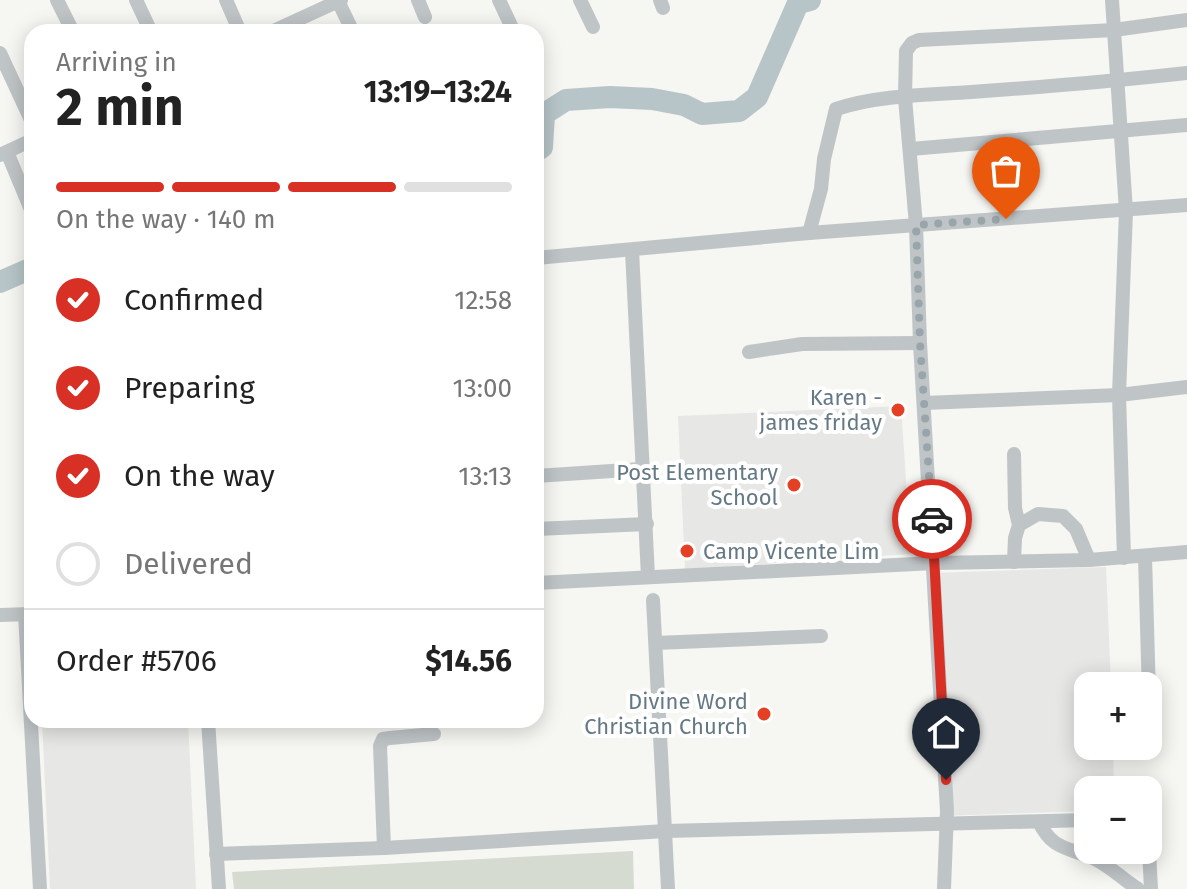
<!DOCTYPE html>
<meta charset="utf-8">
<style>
:root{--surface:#fff;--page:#f2f2f2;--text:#222;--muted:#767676;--line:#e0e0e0;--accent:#d93025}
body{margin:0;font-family:"Fira Sans",sans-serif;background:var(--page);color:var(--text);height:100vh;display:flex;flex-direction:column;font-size:30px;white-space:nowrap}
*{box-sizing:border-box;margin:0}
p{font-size:26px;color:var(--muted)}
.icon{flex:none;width:44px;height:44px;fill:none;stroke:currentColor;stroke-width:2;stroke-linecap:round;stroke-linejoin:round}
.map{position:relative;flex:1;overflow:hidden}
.drawer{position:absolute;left:24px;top:24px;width:520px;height:704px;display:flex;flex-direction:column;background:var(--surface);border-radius:24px;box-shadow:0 4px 20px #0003}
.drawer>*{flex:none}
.controls{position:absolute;left:1074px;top:672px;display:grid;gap:16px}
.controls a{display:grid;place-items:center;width:88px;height:88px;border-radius:16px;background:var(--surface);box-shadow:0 4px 20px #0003;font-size:40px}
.pin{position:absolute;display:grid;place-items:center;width:68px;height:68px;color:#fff;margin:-82px -34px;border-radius:50% 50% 50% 0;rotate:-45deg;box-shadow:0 0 8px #0007}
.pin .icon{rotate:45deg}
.courier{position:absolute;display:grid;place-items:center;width:80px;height:80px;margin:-40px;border:6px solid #d93025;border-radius:50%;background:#fff;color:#222;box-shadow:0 2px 10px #0007}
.overview em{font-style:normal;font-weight:700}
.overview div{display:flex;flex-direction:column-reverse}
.overview{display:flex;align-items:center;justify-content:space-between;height:136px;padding:0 32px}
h1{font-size:52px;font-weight:700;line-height:60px}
.bar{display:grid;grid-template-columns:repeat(4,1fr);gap:12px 8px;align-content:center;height:96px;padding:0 32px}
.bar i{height:10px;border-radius:6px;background:var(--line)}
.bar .active{background:var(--accent)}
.bar p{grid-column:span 4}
.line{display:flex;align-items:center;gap:20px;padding:0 32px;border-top:2px solid var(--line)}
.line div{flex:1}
ol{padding:0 32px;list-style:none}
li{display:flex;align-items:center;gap:24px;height:88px}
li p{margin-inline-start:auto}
li .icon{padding:8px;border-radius:50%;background:var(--accent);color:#fff;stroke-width:4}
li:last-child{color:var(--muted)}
li i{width:44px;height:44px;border:4px solid var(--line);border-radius:50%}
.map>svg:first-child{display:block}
</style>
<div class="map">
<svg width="1187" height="889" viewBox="0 0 1187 889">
<rect width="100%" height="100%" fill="#f6f6f2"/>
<g fill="#e7e7e6">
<polygon points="901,406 911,554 685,569 678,416"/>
<polygon points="1106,567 1111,686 1088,686 1088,746 1113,746 1114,790 1088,790 1088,811 941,816 932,573"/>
<polygon points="42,720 188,720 196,889 50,889"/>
</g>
<polygon fill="#d6dbd1" points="633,851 634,889 234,889 232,872"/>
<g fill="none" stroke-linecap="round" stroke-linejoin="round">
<g stroke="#b7c5c8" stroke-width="22">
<polyline points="536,151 542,147 544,114 566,100 610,97 652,99 684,105 702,114 739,111 757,97 798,3 810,0"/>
<polyline points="0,282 32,268"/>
</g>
<g stroke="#bfc4c7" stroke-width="14">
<polyline points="57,0 73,32"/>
<polyline points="136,0 151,32"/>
<polyline points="226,0 240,32"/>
<polyline points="418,0 425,17"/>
<polyline points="499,0 514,32"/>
<polyline points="580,0 593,27"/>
<polyline points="660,0 663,8"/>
<polyline points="1112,0 1126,211 1119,395 1124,558"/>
<polyline points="338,1 353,32"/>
<polyline points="271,32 341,0"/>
<polyline points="0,53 32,122"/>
<polyline points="911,149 1187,125"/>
<polyline points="7,152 32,212"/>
<polyline points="0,155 32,140"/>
<path d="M809,233l12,-44 3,-30 12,-50c42,-14 91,-14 135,-17 72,-5 144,-11 216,-19"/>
<polyline points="632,250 648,577"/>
<polyline points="536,258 809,233 1187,205"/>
<polyline points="749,352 802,344 920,343"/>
<polyline points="924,403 1119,395 1187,387"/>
<polyline points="1014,454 1015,508 1019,525"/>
<polyline points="536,476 642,469"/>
<polyline points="536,529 647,524"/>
<polyline points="1145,557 1149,695"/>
<polyline points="1014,562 1015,538 1019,525 1038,514 1063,516 1076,529 1089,560"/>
<polyline points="536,583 935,563 1089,560 1187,552"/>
<polyline points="653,600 668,889"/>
<polyline points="25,614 40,889"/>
<polyline points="0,615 32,614"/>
<polyline points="656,643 821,636"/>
<polyline points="208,720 219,889"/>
<path d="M1039,822c14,29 30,25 56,37 16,8 29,21 43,30"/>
<polyline points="1148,830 1151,889"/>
<polyline points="384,848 380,746 383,739 390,738 434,734"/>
<polyline points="216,854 384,848 666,831 1088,820"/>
<polyline points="944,889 947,811 920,343 916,225 905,98 906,51 912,43 919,40 1114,30 1187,20"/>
</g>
</g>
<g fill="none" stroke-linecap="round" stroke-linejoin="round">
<polyline stroke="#98a5aa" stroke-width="8" stroke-dasharray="0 14.4" points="932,519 920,343 916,225 1006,219"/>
<polyline stroke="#d93025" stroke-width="10" points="932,519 946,780"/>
</g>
<g fill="#e44024" stroke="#fff" stroke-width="3">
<circle cx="898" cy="410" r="8"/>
<circle cx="794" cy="485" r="8"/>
<circle cx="687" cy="551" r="8"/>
<circle cx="764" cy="714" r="8"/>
</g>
<g text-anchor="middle" stroke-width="8" stroke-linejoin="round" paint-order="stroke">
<g font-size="22" fill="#657984" stroke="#fff" text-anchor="end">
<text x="882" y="405">Karen -<tspan x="882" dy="25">james friday</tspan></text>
<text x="778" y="480">Post Elementary<tspan x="778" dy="25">School</tspan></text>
<text x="703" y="559" text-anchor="start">Camp Vicente Lim</text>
<text x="748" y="709">Divine Word<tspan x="748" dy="25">Christian Church</tspan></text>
</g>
</g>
</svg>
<div class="controls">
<a>+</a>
<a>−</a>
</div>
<div class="pin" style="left:1006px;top:219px;background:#ea580c"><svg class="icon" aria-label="bag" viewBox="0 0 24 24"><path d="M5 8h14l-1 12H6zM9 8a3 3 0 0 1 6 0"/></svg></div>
<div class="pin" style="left:946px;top:780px;background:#1f2937"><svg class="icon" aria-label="home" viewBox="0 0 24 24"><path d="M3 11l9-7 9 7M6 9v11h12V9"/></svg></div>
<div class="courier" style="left:932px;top:519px"><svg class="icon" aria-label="car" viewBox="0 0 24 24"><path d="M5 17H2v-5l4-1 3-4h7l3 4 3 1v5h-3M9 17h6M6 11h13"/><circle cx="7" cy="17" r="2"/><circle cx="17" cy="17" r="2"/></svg></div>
<section class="drawer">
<div class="overview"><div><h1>2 min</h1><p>Arriving in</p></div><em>13:19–13:24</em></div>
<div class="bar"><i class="active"></i><i class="active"></i><i class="active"></i><i></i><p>On the way · 140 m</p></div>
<ol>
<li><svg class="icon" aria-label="check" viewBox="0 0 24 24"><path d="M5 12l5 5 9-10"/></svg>Confirmed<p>12:58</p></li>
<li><svg class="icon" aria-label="check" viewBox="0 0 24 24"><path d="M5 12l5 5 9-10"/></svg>Preparing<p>13:00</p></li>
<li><svg class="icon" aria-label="check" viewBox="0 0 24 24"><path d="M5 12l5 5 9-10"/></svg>On the way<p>13:13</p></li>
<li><i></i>Delivered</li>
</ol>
<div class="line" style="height:104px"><div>Order #5706</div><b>$14.56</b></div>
</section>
</div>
